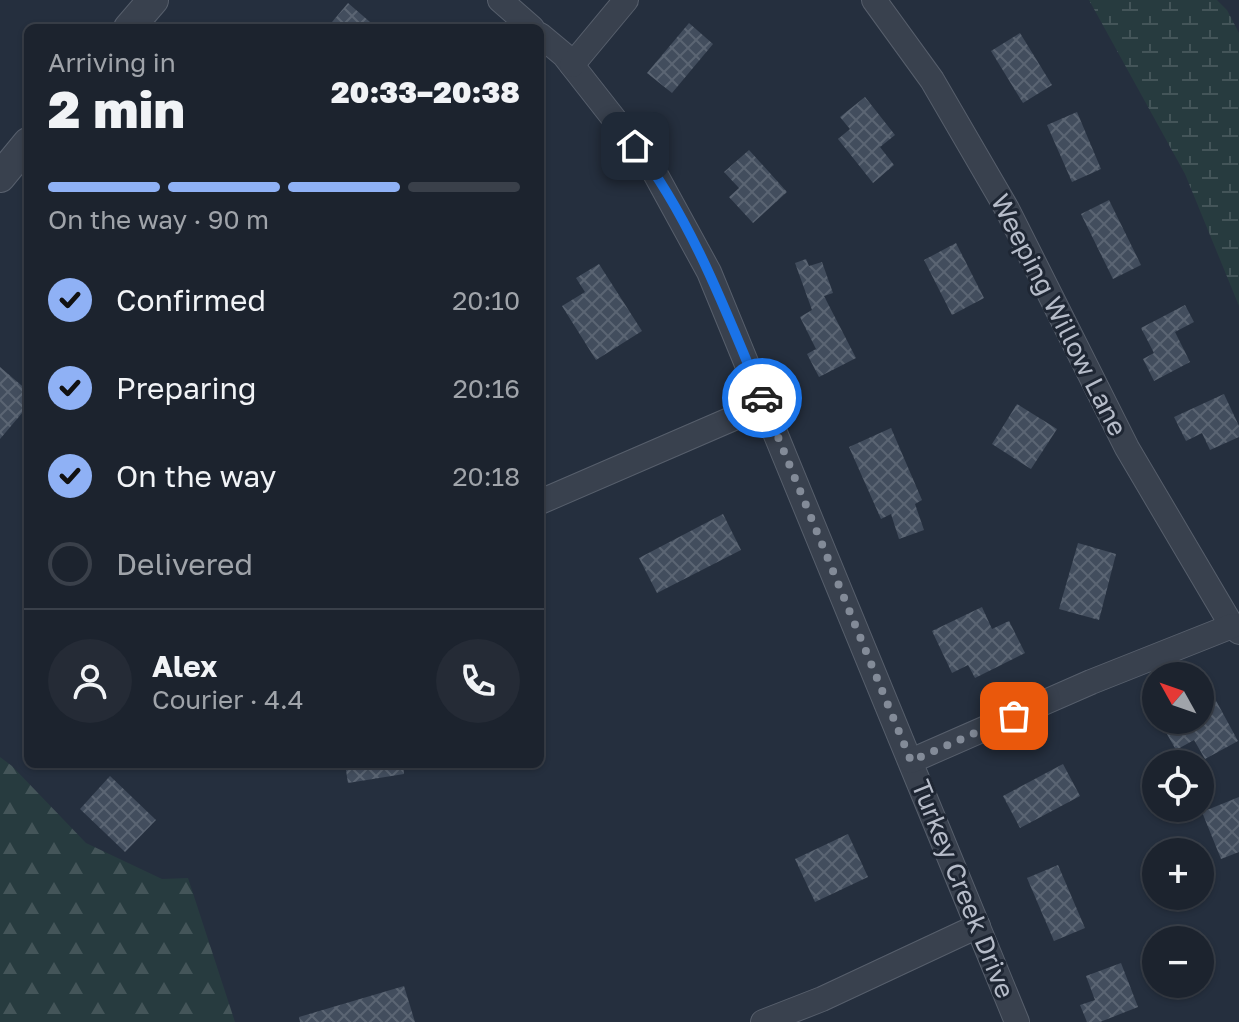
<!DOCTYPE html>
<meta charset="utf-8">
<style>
:root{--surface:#1c232e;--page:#252b36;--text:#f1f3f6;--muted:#a0a4aa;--line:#3a404a;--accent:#8fb1f5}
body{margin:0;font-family:"Golos Text",sans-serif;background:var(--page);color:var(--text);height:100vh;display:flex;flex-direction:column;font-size:30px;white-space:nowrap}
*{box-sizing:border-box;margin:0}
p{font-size:26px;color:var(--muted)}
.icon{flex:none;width:44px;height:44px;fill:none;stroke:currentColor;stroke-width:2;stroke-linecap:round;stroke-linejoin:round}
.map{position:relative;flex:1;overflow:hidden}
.details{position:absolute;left:24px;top:24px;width:520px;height:744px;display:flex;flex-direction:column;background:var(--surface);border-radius:12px;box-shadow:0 2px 6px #0004,0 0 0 2px var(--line)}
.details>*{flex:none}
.needle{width:52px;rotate:310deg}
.tools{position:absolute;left:1142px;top:662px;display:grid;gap:16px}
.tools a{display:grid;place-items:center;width:72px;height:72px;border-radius:50%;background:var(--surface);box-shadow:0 2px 6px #0004,0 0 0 2px var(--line);font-size:40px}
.pin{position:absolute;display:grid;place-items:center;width:68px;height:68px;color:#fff;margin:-34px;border-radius:16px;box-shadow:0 4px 12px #0006}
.courier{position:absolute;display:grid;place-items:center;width:80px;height:80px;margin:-40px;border:6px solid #1a73e8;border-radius:50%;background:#fff;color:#222;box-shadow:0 2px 10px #0007}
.overview em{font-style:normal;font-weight:800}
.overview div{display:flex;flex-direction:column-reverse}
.overview{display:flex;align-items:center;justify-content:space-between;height:136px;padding:0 24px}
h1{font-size:52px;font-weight:800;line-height:60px}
.bar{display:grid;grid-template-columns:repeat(4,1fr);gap:12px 8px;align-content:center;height:96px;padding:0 24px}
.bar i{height:10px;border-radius:6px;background:var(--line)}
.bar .on{background:var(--accent)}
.bar p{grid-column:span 4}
.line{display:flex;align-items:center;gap:20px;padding:0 24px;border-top:2px solid var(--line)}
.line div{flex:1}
.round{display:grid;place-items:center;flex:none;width:84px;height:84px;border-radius:42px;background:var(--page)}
ol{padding:0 24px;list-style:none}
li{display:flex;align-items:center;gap:24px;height:88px}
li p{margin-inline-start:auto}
li .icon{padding:8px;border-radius:50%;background:var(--accent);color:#111;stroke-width:4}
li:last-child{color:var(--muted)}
li i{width:44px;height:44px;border:4px solid var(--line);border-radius:50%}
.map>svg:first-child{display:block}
</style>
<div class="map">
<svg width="1239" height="1022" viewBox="0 0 1239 1022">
<defs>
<pattern id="forest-firs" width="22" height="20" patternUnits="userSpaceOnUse" patternTransform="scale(2)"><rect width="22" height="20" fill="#273b3f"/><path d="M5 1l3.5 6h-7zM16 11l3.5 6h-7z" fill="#445559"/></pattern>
<pattern id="wetland-marsh" width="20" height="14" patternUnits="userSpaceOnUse" patternTransform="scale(2)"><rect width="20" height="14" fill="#273b3f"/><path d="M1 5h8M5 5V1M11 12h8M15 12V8" fill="none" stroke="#445559"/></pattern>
<pattern id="building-cross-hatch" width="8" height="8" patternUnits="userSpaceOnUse" patternTransform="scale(2)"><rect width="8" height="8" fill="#424d5d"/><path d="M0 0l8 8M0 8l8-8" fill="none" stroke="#5b6573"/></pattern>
</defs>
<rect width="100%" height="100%" fill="#252f3e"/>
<polygon fill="url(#forest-firs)" points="0,757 12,766 86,843 162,879 188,878 235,1022 0,1022"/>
<polygon fill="url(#wetland-marsh)" points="1089,0 1217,0 1227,10 1239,33 1239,306 1185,174"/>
<g fill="url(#building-cross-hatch)">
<polygon points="348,3 377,28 327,28"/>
<polygon points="689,23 713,44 672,93 647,73"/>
<polygon points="1020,33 1052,85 1023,103 991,51"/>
<polygon points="865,97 895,135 880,147 894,165 873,183 838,139 850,129 840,117"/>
<polygon points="1077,112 1101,169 1072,182 1047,125"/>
<polygon points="749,150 787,192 753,223 729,197 739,188 724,172"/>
<polygon points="1109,200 1141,265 1113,279 1081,214"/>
<polygon points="956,243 984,298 952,315 924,260"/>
<polygon points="806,259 809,266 822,262 833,293 824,296 856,358 819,377 807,354 816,349 800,317 812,310 795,263"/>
<polygon points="599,264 642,331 596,360 562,306 585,292 576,278"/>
<polygon points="1185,305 1194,322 1175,332 1190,362 1154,381 1143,359 1154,353 1141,328"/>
<polygon points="0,367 28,391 28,406 0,439"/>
<polygon points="1224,394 1239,426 1239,437 1210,450 1202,433 1186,441 1174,417"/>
<polygon points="1017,404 1057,429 1031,469 992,444"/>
<polygon points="891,428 922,500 915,504 924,530 899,539 891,514 881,519 849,447"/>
<polygon points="723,514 741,550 657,593 639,558"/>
<polygon points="1078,543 1116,554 1099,620 1059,609"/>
<polygon points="982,607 992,629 1009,621 1025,653 975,678 968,665 952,673 932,631"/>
<polygon points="1214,697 1238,741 1205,759 1194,740 1176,750 1159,720 1200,720 1200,704"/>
<polygon points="345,764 403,764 404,774 348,783"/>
<polygon points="1063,764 1080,796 1020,828 1003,796"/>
<polygon points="110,776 156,820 125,852 80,809"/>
<polygon points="1239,797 1239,852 1221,859 1202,812"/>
<polygon points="848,834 868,877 815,902 795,859"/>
<polygon points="1058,865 1085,928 1054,941 1027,878"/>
<polygon points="1121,963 1138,1007 1100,1022 1087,1022 1080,1005 1095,1000 1086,976"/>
<polygon points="404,986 415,1022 300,1022 299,1017"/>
</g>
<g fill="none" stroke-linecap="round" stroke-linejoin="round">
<defs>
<g id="minor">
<polyline points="500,0 532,28"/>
<polyline points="874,0 932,80 1007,209 1127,448 1232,626 1239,632"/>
<polyline points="540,35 564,55 651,166 709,272 1017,1022"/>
<polyline points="572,65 626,0"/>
<polyline points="540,502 764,405"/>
<polyline points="911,761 1091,682 1232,626"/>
<polyline points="763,1022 822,999 978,926"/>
</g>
<g id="tertiary">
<polyline points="129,28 153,0"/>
<polyline points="0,177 28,143"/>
</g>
</defs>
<use href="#minor" stroke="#575f6c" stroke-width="26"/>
<use href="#tertiary" stroke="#575f6c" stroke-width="32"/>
<use href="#minor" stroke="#39414e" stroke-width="24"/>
<use href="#tertiary" stroke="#39414e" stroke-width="30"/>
</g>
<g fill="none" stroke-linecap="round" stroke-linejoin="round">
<polyline stroke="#838b98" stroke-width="8" stroke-dasharray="0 14.4" points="762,398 911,761 1014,716"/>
<path stroke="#1a73e8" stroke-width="10" d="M635,146c56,72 92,168 127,252"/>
</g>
<g text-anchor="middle" stroke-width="6" stroke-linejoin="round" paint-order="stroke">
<g font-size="26" fill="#b6bcc9" stroke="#1e2633">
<text transform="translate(1059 315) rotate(63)" y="9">Weeping Willow Lane</text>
<text transform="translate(963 889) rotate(68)" y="9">Turkey Creek Drive</text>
</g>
</g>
</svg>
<div class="tools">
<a><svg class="needle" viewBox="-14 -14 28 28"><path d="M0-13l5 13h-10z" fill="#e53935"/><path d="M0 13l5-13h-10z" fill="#a0a4aa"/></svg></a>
<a><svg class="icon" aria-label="locate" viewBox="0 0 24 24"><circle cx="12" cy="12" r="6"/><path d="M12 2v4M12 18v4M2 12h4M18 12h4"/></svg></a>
<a>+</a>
<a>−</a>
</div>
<div class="pin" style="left:1014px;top:716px;background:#ea580c"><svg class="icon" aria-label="bag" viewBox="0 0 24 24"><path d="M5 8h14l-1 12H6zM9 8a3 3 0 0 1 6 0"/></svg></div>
<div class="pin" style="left:635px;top:146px;background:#1f2937"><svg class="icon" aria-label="home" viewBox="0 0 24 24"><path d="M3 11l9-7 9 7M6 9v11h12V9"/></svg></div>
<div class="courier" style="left:762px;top:398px"><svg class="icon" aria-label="car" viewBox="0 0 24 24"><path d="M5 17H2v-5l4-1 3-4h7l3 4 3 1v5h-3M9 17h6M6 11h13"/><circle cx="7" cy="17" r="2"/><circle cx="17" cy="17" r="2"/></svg></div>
<section class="details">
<div class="overview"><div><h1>2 min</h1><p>Arriving in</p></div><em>20:33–20:38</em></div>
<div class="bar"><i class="on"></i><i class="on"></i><i class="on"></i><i></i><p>On the way · 90 m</p></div>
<ol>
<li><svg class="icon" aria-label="check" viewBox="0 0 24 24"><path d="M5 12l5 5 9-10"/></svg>Confirmed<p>20:10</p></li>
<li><svg class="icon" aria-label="check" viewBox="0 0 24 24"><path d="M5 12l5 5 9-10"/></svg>Preparing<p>20:16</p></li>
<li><svg class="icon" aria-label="check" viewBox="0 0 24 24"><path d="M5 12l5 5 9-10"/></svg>On the way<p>20:18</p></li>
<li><i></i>Delivered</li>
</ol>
<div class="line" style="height:144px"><a class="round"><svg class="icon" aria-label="person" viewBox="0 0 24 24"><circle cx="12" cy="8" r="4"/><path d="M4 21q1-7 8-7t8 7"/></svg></a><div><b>Alex</b><p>Courier · 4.4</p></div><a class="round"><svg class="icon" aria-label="phone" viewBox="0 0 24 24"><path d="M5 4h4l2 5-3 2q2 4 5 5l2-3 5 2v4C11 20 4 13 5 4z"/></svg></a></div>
</section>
</div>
